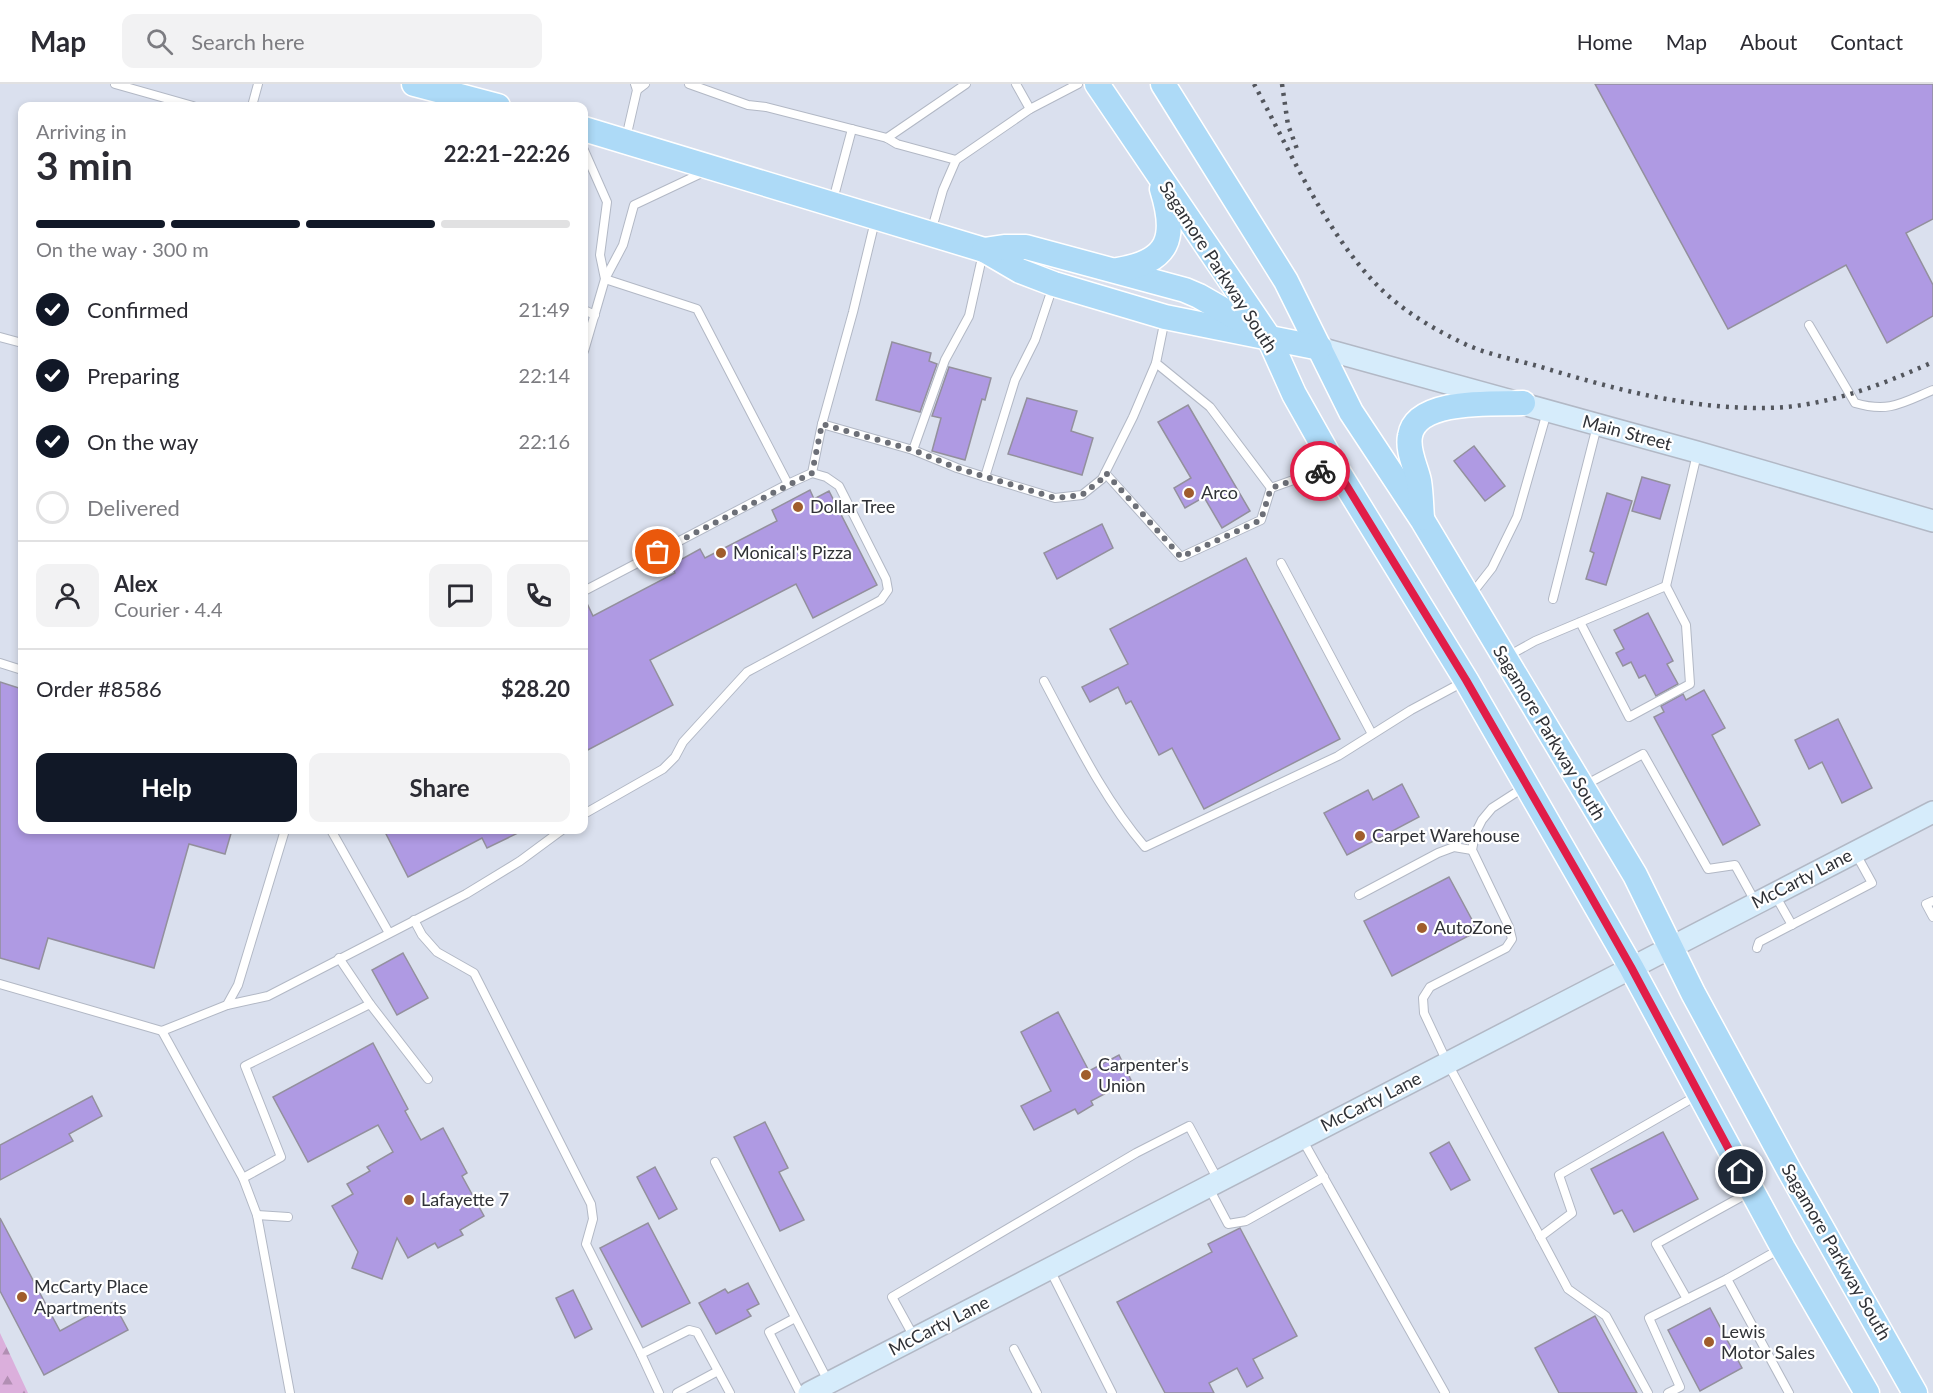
<!DOCTYPE html>
<meta charset="utf-8">
<style>
:root{--surface:#fff;--page:#f2f2f3;--text:#2b2b33;--muted:#7c7c81;--line:#e1e1e2;--accent:#111827}
body{margin:0;font-family:Lato,sans-serif;background:var(--page);color:var(--text);height:100vh;display:flex;flex-direction:column;font-size:22px;white-space:nowrap}
*{box-sizing:border-box;margin:0}
p{font-size:20px;color:var(--muted)}
.icon{flex:none;width:33px;height:33px;fill:none;stroke:currentColor;stroke-width:2;stroke-linecap:round;stroke-linejoin:round}
.map{position:relative;flex:1;overflow:hidden}
.panel{position:absolute;left:18px;top:18px;width:570px;height:732px;display:flex;flex-direction:column;background:var(--surface);border-radius:12px;box-shadow:0 3px 9px #0003}
.panel>*{flex:none}
.pin{position:absolute;display:grid;place-items:center;width:51px;height:51px;color:#fff;margin:-26px;border:3px solid #fff;border-radius:50%;box-shadow:0 2px 6px #0007}
.courier{position:absolute;display:grid;place-items:center;width:60px;height:60px;margin:-30px;border:4px solid #e11d48;border-radius:50%;background:#fff;color:#222;box-shadow:0 2px 8px #0007}
.overview em{font-style:normal;font-weight:700}
.overview div{display:flex;flex-direction:column-reverse}
.overview{display:flex;align-items:center;justify-content:space-between;height:102px;padding:0 18px}
h1{font-size:39px;font-weight:700;line-height:45px}
.bar{display:grid;grid-template-columns:repeat(4,1fr);gap:9px 6px;align-content:center;height:72px;padding:0 18px}
.bar i{height:8px;border-radius:4px;background:var(--line)}
.bar .current{background:var(--accent)}
.bar p{grid-column:span 4}
.line{display:flex;align-items:center;gap:15px;padding:0 18px;border-top:2px solid var(--line)}
.line div{flex:1}
.round{display:grid;place-items:center;flex:none;width:63px;height:63px;border-radius:12px;background:var(--page)}
ol{padding:0 18px;list-style:none}
li{display:flex;align-items:center;gap:18px;height:66px}
li p{margin-inline-start:auto}
li .icon{padding:6px;border-radius:50%;background:var(--accent);color:#fff;stroke-width:4}
li:last-child{color:var(--muted)}
li i{width:33px;height:33px;border:3px solid var(--line);border-radius:50%}
.action{display:flex;gap:12px;margin-top:auto;padding:12px 18px}
.action a{flex:1;height:69px;border-radius:12px;background:var(--accent);color:#fff;font-size:24px;font-weight:700;line-height:69px;text-align:center}
.action a+a{background:var(--page);color:var(--text)}
header{display:flex;align-items:center;gap:36px;box-sizing:border-box;height:84px;padding:0 30px;background:var(--surface);border-bottom:2px solid var(--line)}
header strong{font-size:28px}
nav{display:flex;gap:33px;margin-inline-start:auto;font-size:21px}
.search{width:420px;height:54px;background:var(--page);display:flex;align-items:center;gap:15px;box-sizing:border-box;padding:0 21px;border-radius:12px;color:var(--muted);font-size:22px}
.map>svg:first-child{display:block}
</style>
<header>
<strong>Map</strong>
<div class="search"><svg class="icon" aria-label="search" viewBox="0 0 24 24"><circle cx="10" cy="10" r="6"/><path d="M15 15l6 6"/></svg>Search here</div>
<nav><a>Home</a><a>Map</a><a>About</a><a>Contact</a></nav>
</header>
<div class="map">
<svg width="1933" height="1309" viewBox="0 0 1933 1309">
<defs>
<pattern id="forest-firs" width="22" height="20" patternUnits="userSpaceOnUse" patternTransform="scale(1.5)"><rect width="22" height="20" fill="#dbafdc"/><path d="M5 1l3.5 6h-7zM16 11l3.5 6h-7z" fill="#b28fb3"/></pattern>
</defs>
<rect width="100%" height="100%" fill="#dae0ee"/>
<polygon fill="url(#forest-firs)" points="0,1249 28,1309 0,1309"/>
<g fill="#af9ae3" stroke="#93909d" stroke-width="1.5">
<polygon points="1595,0 1933,0 1933,135 1906,149 1933,201 1933,232 1887,259 1846,181 1728,245"/>
<polygon points="892,258 931,269 929,277 937,280 920,328 876,316"/>
<polygon points="949,283 991,294 985,316 982,315 965,376 932,367 941,334 932,332"/>
<polygon points="1027,314 1077,327 1071,347 1093,354 1082,391 1008,370"/>
<polygon points="1188,321 1250,427 1222,444 1204,413 1185,424 1174,404 1191,394 1158,338"/>
<polygon points="1474,362 1505,402 1485,417 1454,377"/>
<polygon points="1642,393 1670,401 1660,435 1632,427"/>
<polygon points="810,406 814,415 829,407 877,501 813,534 796,500 650,576 673,621 584,668 584,513 593,532 675,489 671,481 700,465 705,474 777,437 772,426"/>
<polygon points="1607,409 1632,417 1606,501 1586,495 1594,469 1590,467"/>
<polygon points="1102,440 1113,464 1057,495 1044,469"/>
<polygon points="1246,474 1340,655 1204,725 1172,664 1159,671 1131,617 1126,620 1118,603 1090,618 1082,603 1128,580 1110,545"/>
<polygon points="1648,529 1673,577 1667,580 1678,600 1656,612 1645,591 1639,594 1631,578 1623,582 1616,569 1624,565 1614,546"/>
<polygon points="0,598 22,605 22,746 232,746 225,770 189,760 154,884 48,854 39,885 0,874"/>
<polygon points="1704,606 1725,644 1712,651 1760,741 1723,761 1654,633 1664,628 1661,622 1683,610 1686,616"/>
<polygon points="1838,635 1872,704 1842,719 1822,678 1809,685 1795,656"/>
<polygon points="1402,700 1419,733 1347,771 1324,729 1368,706 1373,716"/>
<polygon points="384,746 524,746 487,764 482,754 408,793"/>
<polygon points="1449,793 1478,847 1392,892 1364,837"/>
<polygon points="403,869 428,914 397,931 372,886"/>
<polygon points="1058,928 1089,987 1119,971 1131,996 1091,1017 1093,1021 1078,1030 1075,1025 1034,1046 1021,1022 1051,1007 1021,948"/>
<polygon points="373,959 408,1025 405,1027 421,1056 443,1044 467,1089 462,1092 484,1132 460,1146 463,1151 438,1164 435,1159 408,1174 397,1154 382,1195 352,1184 358,1168 332,1122 353,1110 347,1100 370,1087 367,1083 393,1068 378,1041 308,1078 273,1013"/>
<polygon points="92,1012 102,1032 69,1050 73,1057 0,1096 0,1061"/>
<polygon points="765,1038 788,1084 779,1088 804,1136 780,1147 734,1053"/>
<polygon points="1663,1048 1698,1115 1634,1148 1622,1126 1614,1130 1591,1085"/>
<polygon points="1449,1058 1470,1096 1451,1106 1430,1069"/>
<polygon points="655,1083 677,1125 659,1135 637,1093"/>
<polygon points="0,1134 60,1247 113,1218 128,1246 44,1291 0,1207"/>
<polygon points="648,1139 690,1219 642,1243 600,1164"/>
<polygon points="1240,1144 1297,1252 1253,1275 1263,1294 1247,1303 1237,1284 1209,1299 1214,1309 1165,1309 1117,1218 1212,1168 1208,1160"/>
<polygon points="748,1199 759,1220 747,1226 751,1232 716,1250 699,1219 725,1205 728,1209"/>
<polygon points="573,1206 592,1245 575,1254 556,1214"/>
<polygon points="1710,1224 1742,1284 1700,1307 1668,1246"/>
<polygon points="1595,1232 1637,1309 1559,1309 1535,1264"/>
</g>
<g fill="none" stroke-linecap="round" stroke-linejoin="round">
<defs>
<g id="lane">
<polyline points="115,0 193,22"/>
<polyline points="689,0 748,21 766,23 887,54 897,60 956,76"/>
<polyline points="1016,0 1030,25"/>
<polyline points="637,6 645,0"/>
<polyline points="252,22 258,0"/>
<polyline points="626,54 637,6 635,0"/>
<polyline points="887,54 966,0"/>
<polyline points="584,66 607,118 600,171 605,195"/>
<polyline points="833,116 852,45"/>
<polyline points="875,137 853,228 822,340 913,366"/>
<polyline points="931,148 943,106 956,76 1030,25 1078,0"/>
<polyline points="983,169 969,232 945,276 913,366 957,384 985,393"/>
<polyline points="605,195 697,225 788,400 812,389 822,340"/>
<polyline points="1053,202 1035,256 1015,296 985,393 1055,414 1082,411 1102,395 1133,333 1156,279"/>
<polyline points="584,226 595,231"/>
<polyline points="1165,235 1156,279 1210,323 1271,404 1330,383"/>
<path d="M1809,241l46,78c34,10 47,0 78,-13"/>
<polyline points="0,253 22,259"/>
<polyline points="584,267 605,195 623,161 634,121 704,88"/>
<polyline points="1105,389 1181,473 1261,436 1271,404"/>
<polyline points="1281,479 1372,650"/>
<polyline points="1666,502 1697,370"/>
<polyline points="584,507 788,400"/>
<polyline points="1470,512 1492,484 1517,433 1547,328"/>
<polyline points="1553,515 1597,342"/>
<polyline points="1508,572 1535,557 1666,502 1686,541 1690,600 1629,633 1580,538"/>
<polyline points="0,579 22,586"/>
<path d="M1044,597c30,56 59,117 101,166l193,-91 73,-46 54,-29"/>
<polyline points="1585,701 1643,670 1708,785 1735,781 1756,819"/>
<polyline points="1523,704 1492,724 1482,736 1475,750 1472,766 1509,843 1512,855 1506,864 1430,903 1423,914 1424,929 1447,978 1568,1205 1606,1232 1648,1309"/>
<polyline points="584,730 663,685 675,673 683,658 747,588 881,516 888,506 886,495 839,402 826,393 812,389"/>
<polyline points="331,746 389,849"/>
<polyline points="1359,811 1438,769 1454,763 1472,766"/>
<polyline points="1775,811 1792,841"/>
<polyline points="1933,817 1926,820 1933,833"/>
<polyline points="414,836 422,851 437,868 474,889 591,1120 593,1135 586,1160 641,1270"/>
<polyline points="1757,864 1759,858 1872,799 1856,770"/>
<polyline points="339,874 370,920"/>
<polyline points="0,900 162,947 227,921 238,901 285,746"/>
<polyline points="227,921 268,912 466,810 520,777 562,746"/>
<polyline points="162,947 243,1094 257,1131 290,1309"/>
<polyline points="1302,1055 1445,1309"/>
<polyline points="715,1078 828,1297"/>
<polyline points="243,1094 281,1073 245,982 370,920 428,995"/>
<polyline points="1209,1104 1228,1140 1246,1137 1324,1093"/>
<polyline points="257,1131 288,1133"/>
<polyline points="1540,1153 1572,1129 1559,1091 1698,1011"/>
<polyline points="1780,1165 1727,1195 1789,1309"/>
<polyline points="1050,1186 1112,1309"/>
<polyline points="1687,1215 1656,1160 1750,1108"/>
<polyline points="795,1234 769,1248 800,1309"/>
<polyline points="914,1253 892,1213 1136,1069 1189,1042 1218,1096"/>
<polyline points="1014,1265 1037,1309"/>
<polyline points="659,1309 641,1270 689,1246 697,1248 730,1309"/>
<polyline points="677,1309 718,1287"/>
<polyline points="1668,1309 1680,1303 1649,1234 1727,1195"/>
</g>
<g id="secondary">
<polyline points="1320,264 1697,368 1933,437"/>
<polyline points="809,1309 1933,728"/>
</g>
<g id="primary">
<polyline points="414,0 498,22"/>
<polyline points="1097,0 1268,252 1294,310 1334,381 1466,596 1631,883 1783,1164 1867,1309"/>
<polyline points="1163,0 1286,197 1351,328 1423,437 1635,791 1693,909 1789,1086 1915,1309"/>
<polyline points="584,45 984,166 1020,187 1054,200 1165,233 1320,264"/>
<polyline points="984,166 1004,163 1026,163 1185,206 1199,212 1253,243"/>
<path d="M1117,186c53,-8 60,-33 45,-81"/>
<path d="M1422,434c-1,-12 -1,-25 -3,-37 -3,-14 -12,-30 -9,-45 6,-38 85,-32 113,-33"/>
</g>
</defs>
<use href="#lane" stroke="#b2b8c5" stroke-width="10"/>
<use href="#secondary" stroke="#b2b8c5" stroke-width="24"/>
<use href="#primary" stroke="#fff" stroke-width="27"/>
<use href="#lane" stroke="#fff" stroke-width="8"/>
<use href="#secondary" stroke="#d6ecfb" stroke-width="21"/>
<use href="#primary" stroke="#addaf7" stroke-width="24"/>
<g stroke="#53565d" stroke-width="4.5" stroke-dasharray="3 6" stroke-linecap="butt">
<path d="M1254,0c35,65 71,148 123,201 25,26 58,45 90,60 23,10 50,15 74,22 70,21 139,40 213,41 11,0 22,0 32,-1 52,-5 100,-24 147,-45"/>
<polyline points="1282,0 1288,41 1297,65"/>
</g>
</g>
<g fill="none" stroke-linecap="round" stroke-linejoin="round">
<polyline stroke="#6c6f77" stroke-width="6" stroke-dasharray="0 10.8" points="658,468 812,389 822,340 913,366 957,384 1055,414 1082,411 1102,395 1106,389 1181,473 1261,436 1271,404 1320,387"/>
<polyline stroke="#e11d48" stroke-width="8" points="1320,387 1334,381 1466,596 1585,802 1631,883 1741,1088"/>
</g>
<g fill="#a05d2c" stroke="#fff" stroke-width="2">
<circle cx="1189" cy="409" r="6"/>
<circle cx="798" cy="423" r="6"/>
<circle cx="721" cy="469" r="6"/>
<circle cx="1360" cy="752" r="6"/>
<circle cx="1422" cy="844" r="6"/>
<circle cx="1086" cy="991" r="6"/>
<circle cx="409" cy="1116" r="6"/>
<circle cx="22" cy="1213" r="6"/>
<circle cx="1709" cy="1258" r="6"/>
</g>
<g text-anchor="middle" stroke-width="4.5" stroke-linejoin="round" paint-order="stroke">
<g font-size="18" fill="#303237" stroke="#fff">
<text transform="translate(1218 183) rotate(57)" y="6">Sagamore Parkway South</text>
<text transform="translate(1627 349) rotate(15)" y="6">Main Street</text>
<text transform="translate(1549 649) rotate(59)" y="6">Sagamore Parkway South</text>
<text transform="translate(1802 795) rotate(-27)" y="6">McCarty Lane</text>
<text transform="translate(1371 1018) rotate(-27)" y="6">McCarty Lane</text>
<text transform="translate(1836 1168) rotate(60)" y="6">Sagamore Parkway South</text>
<text transform="translate(939 1242) rotate(-27)" y="6">McCarty Lane</text>
</g>
<g font-size="18" fill="#303237" stroke="#fff" text-anchor="start">
<text x="1201" y="415">Arco</text>
<text x="810" y="429">Dollar Tree</text>
<text x="733" y="475">Monical's Pizza</text>
<text x="1372" y="758">Carpet Warehouse</text>
<text x="1434" y="850">AutoZone</text>
<text x="1098" y="987">Carpenter's<tspan x="1098" dy="21">Union</tspan></text>
<text x="421" y="1122">Lafayette 7</text>
<text x="34" y="1209">McCarty Place<tspan x="34" dy="21">Apartments</tspan></text>
<text x="1721" y="1254">Lewis<tspan x="1721" dy="21">Motor Sales</tspan></text>
</g>
</g>
</svg>
<div class="pin" style="left:658px;top:468px;background:#ea580c"><svg class="icon" aria-label="bag" viewBox="0 0 24 24"><path d="M5 8h14l-1 12H6zM9 8a3 3 0 0 1 6 0"/></svg></div>
<div class="pin" style="left:1741px;top:1088px;background:#1f2937"><svg class="icon" aria-label="home" viewBox="0 0 24 24"><path d="M3 11l9-7 9 7M6 9v11h12V9"/></svg></div>
<div class="courier" style="left:1320px;top:387px"><svg class="icon" aria-label="bike" viewBox="0 0 24 24"><circle cx="6" cy="16" r="4"/><circle cx="18" cy="16" r="4"/><path d="M6 16l4-8h5l3 8M10 8l3 8H6M13 5h3"/></svg></div>
<section class="panel">
<div class="overview"><div><h1>3 min</h1><p>Arriving in</p></div><em>22:21–22:26</em></div>
<div class="bar"><i class="current"></i><i class="current"></i><i class="current"></i><i></i><p>On the way · 300 m</p></div>
<ol>
<li><svg class="icon" aria-label="check" viewBox="0 0 24 24"><path d="M5 12l5 5 9-10"/></svg>Confirmed<p>21:49</p></li>
<li><svg class="icon" aria-label="check" viewBox="0 0 24 24"><path d="M5 12l5 5 9-10"/></svg>Preparing<p>22:14</p></li>
<li><svg class="icon" aria-label="check" viewBox="0 0 24 24"><path d="M5 12l5 5 9-10"/></svg>On the way<p>22:16</p></li>
<li><i></i>Delivered</li>
</ol>
<div class="line" style="height:108px"><a class="round"><svg class="icon" aria-label="person" viewBox="0 0 24 24"><circle cx="12" cy="8" r="4"/><path d="M4 21q1-7 8-7t8 7"/></svg></a><div><b>Alex</b><p>Courier · 4.4</p></div><a class="round"><svg class="icon" aria-label="chat" viewBox="0 0 24 24"><path d="M4 5h16v11H9l-5 4z"/></svg></a><a class="round"><svg class="icon" aria-label="phone" viewBox="0 0 24 24"><path d="M5 4h4l2 5-3 2q2 4 5 5l2-3 5 2v4C11 20 4 13 5 4z"/></svg></a></div>
<div class="line" style="height:78px"><div>Order #8586</div><b>$28.20</b></div>
<div class="action"><a>Help</a><a>Share</a></div>
</section>
</div>
